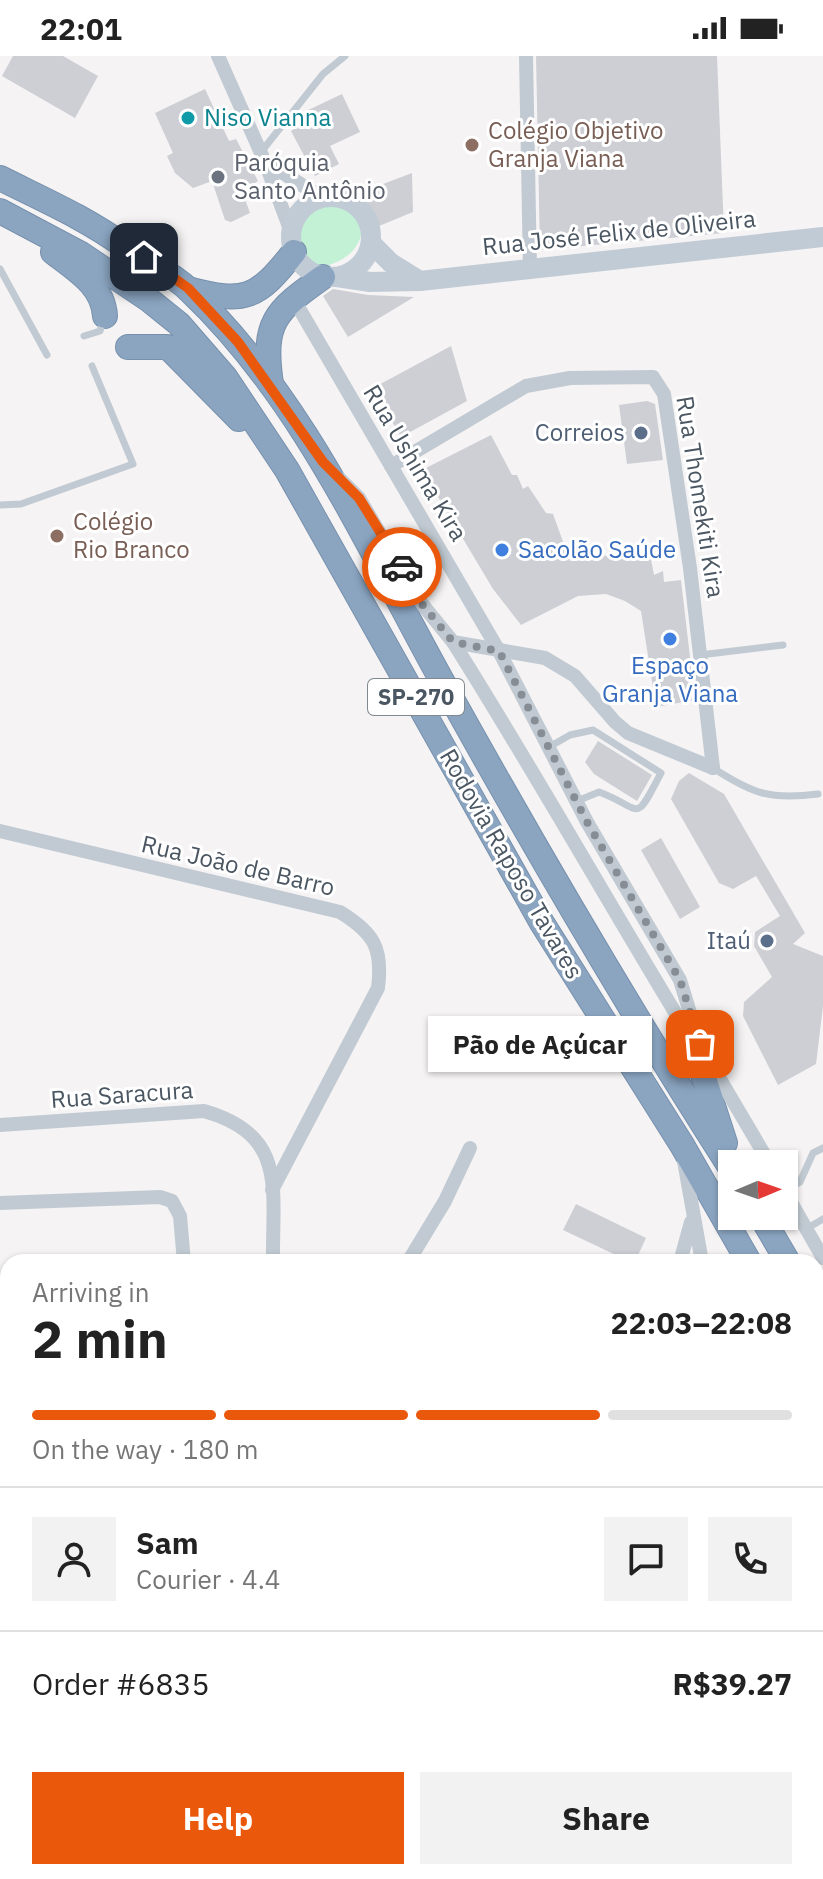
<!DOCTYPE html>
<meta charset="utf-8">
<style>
:root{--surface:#fff;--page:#f2f2f2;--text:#222;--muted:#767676;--line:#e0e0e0;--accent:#ea580c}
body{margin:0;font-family:"IBM Plex Sans",sans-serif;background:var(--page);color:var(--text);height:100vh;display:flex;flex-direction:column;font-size:30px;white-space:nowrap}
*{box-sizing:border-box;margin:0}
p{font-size:26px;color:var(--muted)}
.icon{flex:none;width:44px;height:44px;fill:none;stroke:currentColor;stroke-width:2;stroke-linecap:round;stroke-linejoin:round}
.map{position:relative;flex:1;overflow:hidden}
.side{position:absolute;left:0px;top:1198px;width:824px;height:626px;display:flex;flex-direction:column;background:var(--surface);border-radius:24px 24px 0 0;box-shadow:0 2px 6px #0004}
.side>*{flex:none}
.needle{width:52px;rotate:88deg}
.buttons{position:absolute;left:718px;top:1094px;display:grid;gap:16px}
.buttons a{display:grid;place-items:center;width:80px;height:80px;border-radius:0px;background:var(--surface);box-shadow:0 2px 6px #0004;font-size:40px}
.pin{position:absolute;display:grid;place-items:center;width:68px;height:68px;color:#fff;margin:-34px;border-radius:16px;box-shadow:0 4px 12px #0006}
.courier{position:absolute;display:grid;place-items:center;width:80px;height:80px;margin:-40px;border:6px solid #ea580c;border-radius:50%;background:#fff;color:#222;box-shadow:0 2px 10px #0007}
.bubble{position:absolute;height:56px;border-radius:0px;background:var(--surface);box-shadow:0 2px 6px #0004;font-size:26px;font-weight:700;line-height:56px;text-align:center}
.summary em{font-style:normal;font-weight:700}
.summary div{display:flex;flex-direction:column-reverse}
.summary{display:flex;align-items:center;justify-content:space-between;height:136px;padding:0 32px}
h1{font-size:52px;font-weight:700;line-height:60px}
.bar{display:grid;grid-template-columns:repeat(4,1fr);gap:12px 8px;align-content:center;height:96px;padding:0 32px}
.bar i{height:10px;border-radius:6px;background:var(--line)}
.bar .current{background:var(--accent)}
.bar p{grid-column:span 4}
.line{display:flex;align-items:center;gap:20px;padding:0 32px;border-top:2px solid var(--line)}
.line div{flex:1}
.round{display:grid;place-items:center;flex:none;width:84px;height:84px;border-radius:0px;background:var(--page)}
.primary-button{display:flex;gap:16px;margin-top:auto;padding:16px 32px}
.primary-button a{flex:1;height:92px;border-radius:0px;background:var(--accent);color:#fff;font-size:32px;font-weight:700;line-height:92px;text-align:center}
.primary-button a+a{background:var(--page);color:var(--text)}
.status{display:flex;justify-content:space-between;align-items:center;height:56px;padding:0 40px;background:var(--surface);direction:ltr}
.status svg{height:22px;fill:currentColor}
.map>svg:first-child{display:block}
</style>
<div class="status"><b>22:01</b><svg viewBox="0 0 49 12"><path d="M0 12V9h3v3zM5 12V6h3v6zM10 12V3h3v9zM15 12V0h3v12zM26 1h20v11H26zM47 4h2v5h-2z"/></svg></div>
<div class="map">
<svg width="823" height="1823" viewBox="0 0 823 1823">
<rect width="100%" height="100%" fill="#f5f3f3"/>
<path fill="#c3f1d5" d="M322,142c55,-4 55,67 -12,70 -21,-22 -16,-57 12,-70z"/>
<g fill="#cdcfd5">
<polygon points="13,0 63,0 98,20 75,62 2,20"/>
<polygon points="536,0 717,0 724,177 540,194"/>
<polygon points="205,33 229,85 236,83 258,125 242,135 250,157 231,166 225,164 212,125 193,132 175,117 167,100 173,97 155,57"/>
<polygon points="342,38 360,76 330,90 339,108 315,120 291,75 297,71 300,58"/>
<polygon points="412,117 413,156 379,170 362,136"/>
<polygon points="333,233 368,239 414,241 348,281 323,240"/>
<polygon points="451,290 467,345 401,381 373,332"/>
<polygon points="647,345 655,348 663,404 627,408 619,349"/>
<polygon points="491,379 512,419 517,419 523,433 528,430 546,457 553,458 570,505 649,493 654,519 663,515 664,526 681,524 695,644 656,651 641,555 625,545 606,538 578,540 521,569 493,533 422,414"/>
<polygon points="598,685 652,719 637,745 594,718 585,706"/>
<polygon points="689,717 724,738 805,877 793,888 823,900 823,950 816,1008 778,1029 743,960 744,946 772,921 754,890 755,876 780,860 756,820 733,833 719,827 671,743 679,725"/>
<polygon points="661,782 700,851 680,863 641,794"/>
<polygon points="576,1148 646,1182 635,1206 615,1206 618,1200 563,1174"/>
</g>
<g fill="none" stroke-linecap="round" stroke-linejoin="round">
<defs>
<g id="highway">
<path d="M0,122c44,22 88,41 127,70 21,14 44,25 62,42 114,108 178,256 253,391 92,166 188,330 290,489"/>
<polyline points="0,155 81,198 148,243 179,268 225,321 287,414 542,867 682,1089 749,1206"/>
<path d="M53,196c23,18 50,33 52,64"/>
<path d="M188,233c57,15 69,10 106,-37"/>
<polyline points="128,291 168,291 239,363"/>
<path d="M271,328c-9,-62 4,-73 52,-107"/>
<polyline points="693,969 692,985 725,1087"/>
<polyline points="761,1160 788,1206"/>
<polyline points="816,1252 823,1263"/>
<polyline points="816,1324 823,1337"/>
</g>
</defs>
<use href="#highway" stroke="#7690ad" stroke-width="26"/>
<g stroke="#c1cad2" stroke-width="7">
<polyline points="261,96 323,18 345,0"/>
<polyline points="0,213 47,299"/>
<polyline points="84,280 100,275 104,262"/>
<polyline points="0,449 21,448 133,408 92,310"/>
<polyline points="700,599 783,589"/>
<path d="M549,691l21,-12 23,-5 68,43c-28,54 -18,35 -62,19l-22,9"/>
<path d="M713,712c40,26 57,32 105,26"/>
<polyline points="784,1134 800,1126 813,1097 823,1092"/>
<polyline points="806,1173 823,1163"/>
</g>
<g stroke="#c1cad2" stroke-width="14">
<polyline points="218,0 265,106 291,176"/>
<polyline points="526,0 530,214"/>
<polyline points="266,106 322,142"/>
<polyline points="293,242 499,595 587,766 680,924 695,973"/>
<polyline points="391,410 526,330 570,322 653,321 664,338 690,512 713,712"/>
<polyline points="340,423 359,442 422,548 453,586 545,602 575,620 615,666 628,677 713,712"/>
<path d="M453,586c82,130 157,264 237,395"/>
<path d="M0,775l340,81c34,21 43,36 38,76l-106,202"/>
<polyline points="704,996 770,1108"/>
<path d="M0,1069l204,-14c84,24 68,78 69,151"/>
<polyline points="684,1105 702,1206"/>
<polyline points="784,1134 823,1202"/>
<polyline points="0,1147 160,1141 172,1145 180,1160 184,1206"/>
<polyline points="408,1206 445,1145 470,1092"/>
<polyline points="680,1206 691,1166"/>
<polyline points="0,1266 8,1269"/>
<polyline points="816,1422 823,1434"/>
<polyline points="0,1440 8,1437"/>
<polyline points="0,1533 8,1530"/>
<polyline points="0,1634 8,1629"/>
<polyline points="508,1816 509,1823"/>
<polyline points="699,1816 700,1823"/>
<polyline points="274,1823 286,1816"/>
</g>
<g stroke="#c1cbd6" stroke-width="20">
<circle cx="331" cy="181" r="40"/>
<polyline points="371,187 391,207 420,225"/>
<polyline points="337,221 370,226 420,225 823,181"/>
</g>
<use href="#highway" stroke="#8ba5c1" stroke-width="24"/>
</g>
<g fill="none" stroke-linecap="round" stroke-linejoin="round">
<polyline stroke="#868d94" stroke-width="8" stroke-dasharray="0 14.4" points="402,511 422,548 453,586 499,595 587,766 680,924 700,988"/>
<polyline stroke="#ea580c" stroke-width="10" points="144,201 188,232 238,286 323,406 359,442 402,511"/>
</g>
<circle fill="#0f9aa8" stroke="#fff" stroke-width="3" cx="188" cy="62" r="8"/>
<g fill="#8d6e63" stroke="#fff" stroke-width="3">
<circle cx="472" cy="89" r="8"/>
<circle cx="57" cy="480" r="8"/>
</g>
<circle fill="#6b7280" stroke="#fff" stroke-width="3" cx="218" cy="121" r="8"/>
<g fill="#5c6f8a" stroke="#fff" stroke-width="3">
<circle cx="641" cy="377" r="8"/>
<circle cx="767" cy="885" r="8"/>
</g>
<g fill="#3f7fe0" stroke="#fff" stroke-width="3">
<circle cx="502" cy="494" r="8"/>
<circle cx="670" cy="583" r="8"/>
</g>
<g text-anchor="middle" stroke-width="6" stroke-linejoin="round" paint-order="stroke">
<rect fill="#fff" stroke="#808990" stroke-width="2" x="368" y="623" width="96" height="36" rx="6"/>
<g font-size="22" font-weight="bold" fill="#4a5661">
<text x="416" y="649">SP-270</text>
</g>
<g font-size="24" fill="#0d838f" stroke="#fff" text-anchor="start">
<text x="204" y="70">Niso Vianna</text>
</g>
<g font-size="24" fill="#785e54" stroke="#fff" text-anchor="start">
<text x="488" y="83">Colégio Objetivo<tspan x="488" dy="28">Granja Viana</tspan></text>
<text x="73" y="474">Colégio<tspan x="73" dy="28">Rio Branco</tspan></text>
</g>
<g font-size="24" fill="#5b616d" stroke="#fff" text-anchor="start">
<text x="234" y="115">Paróquia<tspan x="234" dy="28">Santo Antônio</tspan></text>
</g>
<g font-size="24" fill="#4a5661" stroke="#fff">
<text transform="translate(619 177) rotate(-6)" y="8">Rua José Felix de Oliveira</text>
<text transform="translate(415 407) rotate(59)" y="8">Rua Ushima Kira</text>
<text transform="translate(700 441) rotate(81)" y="8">Rua Thomekiti Kira</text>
<text transform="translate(511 808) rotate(60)" y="8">Rodovia Raposo Tavares</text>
<text transform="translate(238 810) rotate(13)" y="8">Rua João de Barro</text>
<text transform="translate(122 1039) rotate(-4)" y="8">Rua Saracura</text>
</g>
<g font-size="24" fill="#4e5e75" stroke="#fff" text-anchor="end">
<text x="625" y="385">Correios</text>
<text x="751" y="893">Itaú</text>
</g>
<g font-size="24" fill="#366cbe" stroke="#fff" text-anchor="start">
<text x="518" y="502">Sacolão Saúde</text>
<text x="670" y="618" text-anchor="middle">Espaço<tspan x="670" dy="28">Granja Viana</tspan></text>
</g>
</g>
</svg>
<div class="buttons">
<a><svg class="needle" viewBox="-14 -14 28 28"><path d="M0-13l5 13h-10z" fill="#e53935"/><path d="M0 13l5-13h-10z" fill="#767676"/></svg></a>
</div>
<div class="pin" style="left:700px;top:988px;background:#ea580c"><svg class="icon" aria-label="bag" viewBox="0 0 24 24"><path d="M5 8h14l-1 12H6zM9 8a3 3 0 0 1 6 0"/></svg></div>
<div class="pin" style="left:144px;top:201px;background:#1f2937"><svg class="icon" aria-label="home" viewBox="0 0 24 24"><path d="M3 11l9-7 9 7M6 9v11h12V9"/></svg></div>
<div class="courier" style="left:402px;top:511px"><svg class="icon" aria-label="car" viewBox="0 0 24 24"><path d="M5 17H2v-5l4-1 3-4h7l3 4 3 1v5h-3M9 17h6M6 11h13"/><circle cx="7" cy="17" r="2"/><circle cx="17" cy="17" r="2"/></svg></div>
<div class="bubble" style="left:428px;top:960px;width:224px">Pão de Açúcar</div>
<section class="side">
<div class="summary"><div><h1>2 min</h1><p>Arriving in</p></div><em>22:03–22:08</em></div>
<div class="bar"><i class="current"></i><i class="current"></i><i class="current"></i><i></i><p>On the way · 180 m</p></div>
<div class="line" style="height:144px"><a class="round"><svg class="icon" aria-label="person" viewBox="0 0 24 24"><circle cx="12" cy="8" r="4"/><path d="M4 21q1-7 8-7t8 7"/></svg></a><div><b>Sam</b><p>Courier · 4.4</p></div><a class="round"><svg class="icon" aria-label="chat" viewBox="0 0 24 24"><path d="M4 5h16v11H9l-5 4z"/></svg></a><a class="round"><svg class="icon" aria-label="phone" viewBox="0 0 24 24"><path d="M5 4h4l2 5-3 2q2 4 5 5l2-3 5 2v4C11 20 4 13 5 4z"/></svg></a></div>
<div class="line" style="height:104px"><div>Order #6835</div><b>R$39.27</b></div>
<div class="primary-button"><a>Help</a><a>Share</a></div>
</section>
</div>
